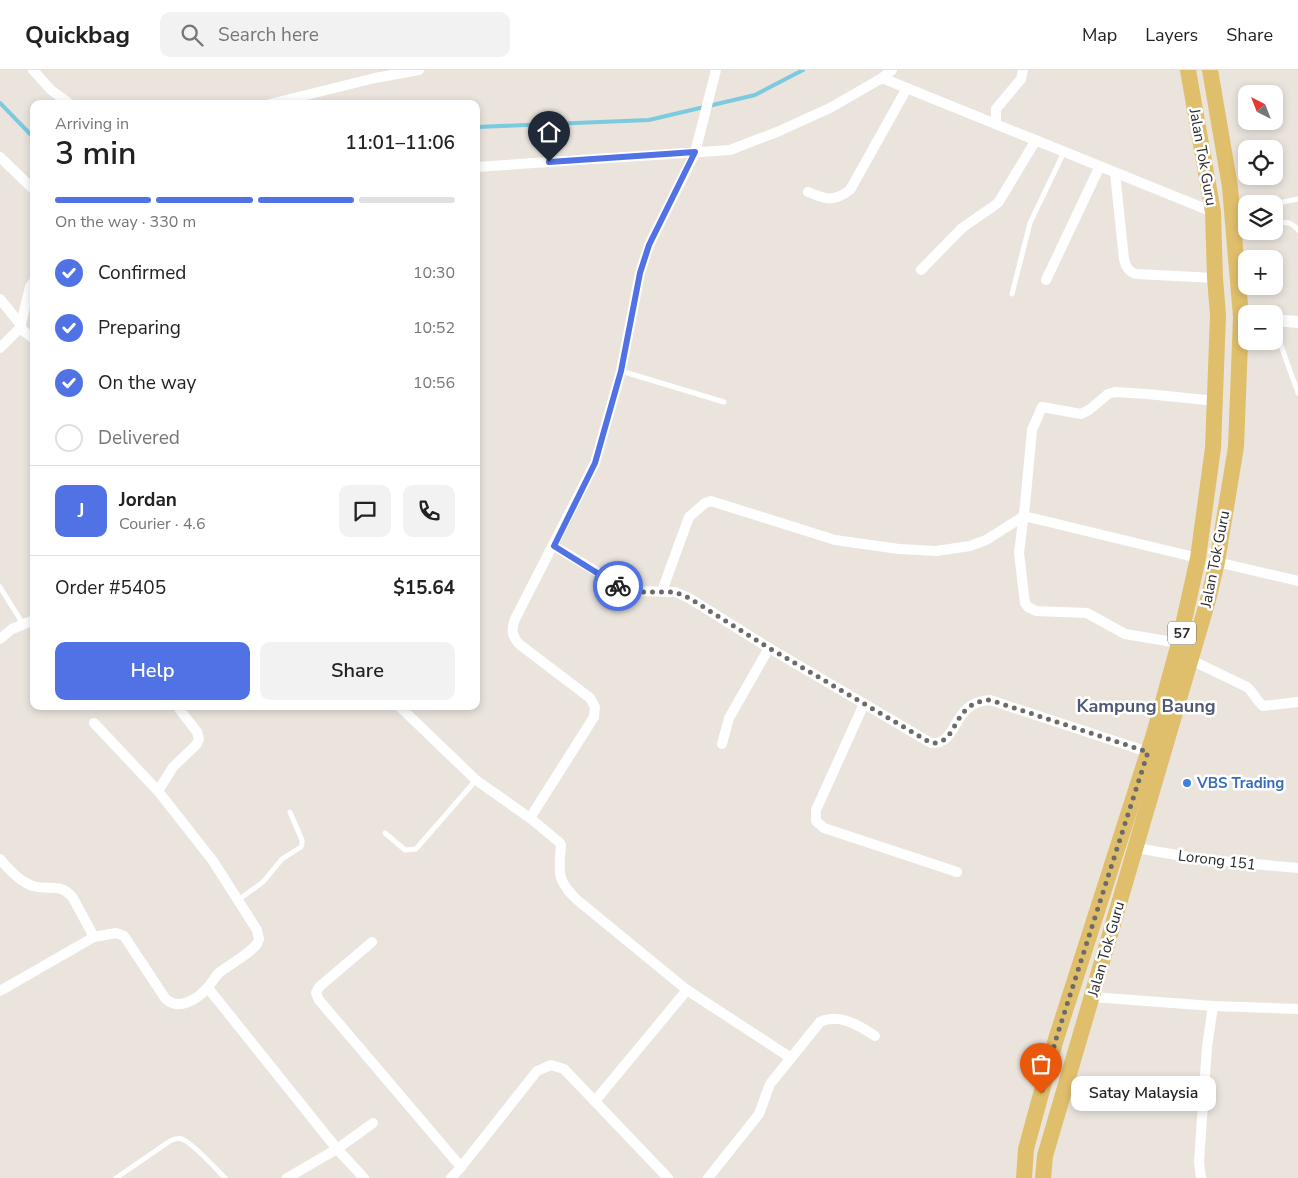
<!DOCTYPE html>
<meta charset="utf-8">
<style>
:root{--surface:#fff;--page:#f2f2f2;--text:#222;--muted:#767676;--line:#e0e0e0;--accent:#5072e4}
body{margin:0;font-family:"Nunito Sans",sans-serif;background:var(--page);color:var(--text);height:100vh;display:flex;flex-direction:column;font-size:19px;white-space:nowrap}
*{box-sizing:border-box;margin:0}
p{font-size:16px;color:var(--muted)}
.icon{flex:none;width:28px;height:28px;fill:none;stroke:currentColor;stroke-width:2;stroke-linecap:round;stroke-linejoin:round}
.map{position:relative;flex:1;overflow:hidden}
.drawer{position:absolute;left:30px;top:30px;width:450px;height:610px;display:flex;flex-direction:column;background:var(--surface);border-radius:10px;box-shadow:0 2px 8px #0003}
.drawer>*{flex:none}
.needle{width:32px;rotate:318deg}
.controls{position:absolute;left:1238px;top:15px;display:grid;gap:10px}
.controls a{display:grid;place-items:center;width:45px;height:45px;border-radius:10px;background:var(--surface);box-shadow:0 2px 8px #0003;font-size:25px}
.pin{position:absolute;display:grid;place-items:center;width:42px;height:42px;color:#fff;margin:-51px -21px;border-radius:50% 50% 50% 0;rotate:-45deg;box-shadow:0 0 5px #0007}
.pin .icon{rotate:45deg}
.courier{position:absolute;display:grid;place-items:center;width:50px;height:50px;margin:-25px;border:4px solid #5072e4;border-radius:50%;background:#fff;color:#222;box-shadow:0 1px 6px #0007}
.bubble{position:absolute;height:35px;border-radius:10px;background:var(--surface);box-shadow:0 2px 8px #0003;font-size:16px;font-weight:600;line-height:35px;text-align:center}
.summary em{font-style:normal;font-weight:600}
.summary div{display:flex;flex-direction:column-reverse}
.summary{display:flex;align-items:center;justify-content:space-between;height:85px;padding:0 25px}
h1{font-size:32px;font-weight:600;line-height:38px}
.bar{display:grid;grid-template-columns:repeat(4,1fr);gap:8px 5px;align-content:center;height:60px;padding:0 25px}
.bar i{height:6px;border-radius:4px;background:var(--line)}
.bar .on{background:var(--accent)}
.bar p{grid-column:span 4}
.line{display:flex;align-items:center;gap:12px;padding:0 25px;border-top:1px solid var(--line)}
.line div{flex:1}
.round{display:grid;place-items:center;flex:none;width:52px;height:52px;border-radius:10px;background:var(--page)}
ol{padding:0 25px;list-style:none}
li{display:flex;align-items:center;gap:15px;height:55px}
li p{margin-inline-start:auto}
li .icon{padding:5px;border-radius:50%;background:var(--accent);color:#fff;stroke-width:4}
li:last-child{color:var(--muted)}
li i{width:28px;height:28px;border:2px solid var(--line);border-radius:50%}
.button{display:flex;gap:10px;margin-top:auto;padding:10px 25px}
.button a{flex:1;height:58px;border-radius:10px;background:var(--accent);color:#fff;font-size:20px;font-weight:600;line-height:58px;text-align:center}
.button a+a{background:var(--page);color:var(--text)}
header{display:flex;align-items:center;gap:30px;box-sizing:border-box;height:70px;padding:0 25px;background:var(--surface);border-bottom:1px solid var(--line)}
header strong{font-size:24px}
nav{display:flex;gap:28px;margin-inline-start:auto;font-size:18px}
.search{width:350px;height:45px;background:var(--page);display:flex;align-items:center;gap:12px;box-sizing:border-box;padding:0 18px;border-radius:10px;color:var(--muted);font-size:19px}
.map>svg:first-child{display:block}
</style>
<header>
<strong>Quickbag</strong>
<div class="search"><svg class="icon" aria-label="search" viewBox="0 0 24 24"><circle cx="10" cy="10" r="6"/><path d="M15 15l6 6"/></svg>Search here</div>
<nav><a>Map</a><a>Layers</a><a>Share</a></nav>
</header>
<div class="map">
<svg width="1298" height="1108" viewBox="0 0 1298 1108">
<rect width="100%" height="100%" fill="#eae4dd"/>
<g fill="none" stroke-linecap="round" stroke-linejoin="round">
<g stroke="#7ccae0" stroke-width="4">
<polyline points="0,33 34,68"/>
<polyline points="476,57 649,50 755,25 803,0"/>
</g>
<g stroke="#fff" stroke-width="5">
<polyline points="1274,134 1298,129"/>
<polyline points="1236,143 1246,140"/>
<path d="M1274,153c10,-1 17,-2 24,7"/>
<polyline points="1237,156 1246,155"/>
<polyline points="1012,224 1030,153 1064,82"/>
<polyline points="1274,256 1298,323"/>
<polyline points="621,301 724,332"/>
<polyline points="0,517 23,554"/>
<polyline points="385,763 405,780 416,779 476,710"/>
<polyline points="238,830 263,812 282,789 301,777 302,774 302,770 290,742"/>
<path d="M116,1108l54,-37c4,-2 8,-3 12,-2 11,4 34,30 43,39"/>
</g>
<g stroke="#fff" stroke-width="10">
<polyline points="33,0 51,20 70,34"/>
<polyline points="882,8 1213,142"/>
<polyline points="270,34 375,8 419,0"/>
<polyline points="996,54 996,39 1021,9 1023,0"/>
<polyline points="0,87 34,120"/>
<polyline points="476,97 730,80 777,62 830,38 882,8 892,0"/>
<path d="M1115,103l9,86c2,8 4,12 12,15l79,4"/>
<path d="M808,122c19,8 25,10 42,-2l57,-102"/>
<polyline points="921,200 962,158 998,133 1036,70"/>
<polyline points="1046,210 1100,96"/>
<polyline points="0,229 21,255"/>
<polyline points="20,258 34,269"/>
<polyline points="0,278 20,258 30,217 34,211"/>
<path d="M554,476l75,45 46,1 14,6 80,50 162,95c29,2 19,-41 59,-43l158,52"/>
<polyline points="1217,492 1298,511"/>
<polyline points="662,521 689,447 705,433 711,431 835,470 899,479 936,481 970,476 986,470 1024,446 1198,488"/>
<polyline points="0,569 12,559 34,550"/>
<polyline points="1179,573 1125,564 1087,543 1036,541 1028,537 1025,533 1019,483 1025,435 1032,360 1042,337 1081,344 1089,340 1108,324 1115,322 1147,324 1216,331"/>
<path d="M1191,590l56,27c7,6 9,13 16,19l35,-4"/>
<polyline points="864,634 816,740 816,751 824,758 957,802"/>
<path d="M399,636l77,74 54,38 29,24 2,3c-2,27 -5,34 15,54l111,91 104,68"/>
<polyline points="722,674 729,648 769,578"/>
<polyline points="158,721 173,697 196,675 199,669 197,662 177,636"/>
<path d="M530,748l64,-101 1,-10 -5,-9 -71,-54c-7,-8 -8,-14 -4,-25l80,-156 26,-92 19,-98 9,-28 46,-92 21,-83"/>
<polyline points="1136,778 1200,789 1298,798"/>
<path d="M0,789c9,11 20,23 33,27 17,5 27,-4 40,12l21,39 22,-4 8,3 41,62c13,14 33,1 43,-11 5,-5 7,-11 12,-15 12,-9 28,-17 37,-28l2,-5 -2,-9 -44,-69 -55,-70 -64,-68"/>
<polyline points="372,872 319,917 316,923 319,930 461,1097"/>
<polyline points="208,918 337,1079 373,1053"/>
<polyline points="0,921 94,867"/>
<polyline points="1092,927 1213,936 1207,977 1199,1092 1201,1108"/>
<polyline points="1213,936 1298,939"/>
<polyline points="595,1031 687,920"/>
<polyline points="287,1108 337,1079 364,1108"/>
<polyline points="451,1108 461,1097 537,1001 551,995 564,999 668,1108"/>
<path d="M708,1108l51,-64 11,-30 50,-62c18,-9 39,3 55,14"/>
</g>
<polyline stroke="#fff" stroke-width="12" points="1274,250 1298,252"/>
<g stroke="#e0bf6c" stroke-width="16">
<polyline points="1024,1108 1026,1079 1056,969 1154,664 1179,573 1198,488 1213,378 1218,245 1215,208 1213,142 1188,0"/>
<polyline points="1043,1108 1045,1086 1208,530 1217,492 1236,377 1241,247 1230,117 1210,0"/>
</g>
</g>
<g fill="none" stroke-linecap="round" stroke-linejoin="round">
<path stroke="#6d6b69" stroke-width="5" stroke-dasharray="0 9" d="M618,516l11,6h46l14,6 80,50 162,95c29,2 19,-41 59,-43l158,52 -92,287 -15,55"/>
<polyline stroke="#5072e4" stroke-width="6" points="549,92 695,82 649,175 640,203 621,301 595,393 554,476 618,516"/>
</g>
<circle fill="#3f7fe0" stroke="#fff" stroke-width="2" cx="1187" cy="713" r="5"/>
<g text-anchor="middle" stroke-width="5" stroke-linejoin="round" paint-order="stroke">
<rect fill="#fff" stroke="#6a6a6a" stroke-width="1" x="1168" y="551.5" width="28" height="23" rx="4"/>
<g font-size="14" font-weight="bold" fill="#2a2a2a">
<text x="1182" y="568">57</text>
</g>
<g font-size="15" fill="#2a2a2a" stroke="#fff">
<text transform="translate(1203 87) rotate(80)" y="5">Jalan Tok Guru</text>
<text transform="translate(1215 489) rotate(-79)" y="5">Jalan Tok Guru</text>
<text transform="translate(1217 790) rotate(7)" y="5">Lorong 151</text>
<text transform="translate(1106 879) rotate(-74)" y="5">Jalan Tok Guru</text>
</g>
<g font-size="15" font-weight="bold" fill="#366cbe" stroke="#fff" text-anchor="start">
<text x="1197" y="718">VBS Trading</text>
</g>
<g font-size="18" font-weight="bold" fill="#4f5875" stroke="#fff">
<text x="1146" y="642">Kampung Baung</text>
</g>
</g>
</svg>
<div class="controls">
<a><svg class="needle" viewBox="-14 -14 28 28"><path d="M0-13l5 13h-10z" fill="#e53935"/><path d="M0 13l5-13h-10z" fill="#767676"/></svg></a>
<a><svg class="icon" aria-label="locate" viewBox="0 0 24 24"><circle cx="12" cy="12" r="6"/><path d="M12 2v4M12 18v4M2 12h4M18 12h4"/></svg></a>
<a><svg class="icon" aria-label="layers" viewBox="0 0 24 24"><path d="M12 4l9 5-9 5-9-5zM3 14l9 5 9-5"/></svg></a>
<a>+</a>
<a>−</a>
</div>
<div class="pin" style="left:1041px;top:1024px;background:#ea580c"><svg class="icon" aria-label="bag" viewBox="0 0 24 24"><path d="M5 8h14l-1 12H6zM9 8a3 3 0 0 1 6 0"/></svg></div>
<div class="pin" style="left:549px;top:92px;background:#1f2937"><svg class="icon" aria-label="home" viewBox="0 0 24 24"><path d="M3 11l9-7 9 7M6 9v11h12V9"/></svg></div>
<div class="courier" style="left:618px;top:516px"><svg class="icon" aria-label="bike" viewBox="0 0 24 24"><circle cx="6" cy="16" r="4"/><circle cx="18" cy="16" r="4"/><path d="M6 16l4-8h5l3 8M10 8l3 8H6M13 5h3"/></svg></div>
<div class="bubble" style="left:1071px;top:1006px;width:145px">Satay Malaysia</div>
<section class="drawer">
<div class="summary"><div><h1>3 min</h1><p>Arriving in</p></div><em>11:01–11:06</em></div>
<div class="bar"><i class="on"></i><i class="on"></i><i class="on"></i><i></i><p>On the way · 330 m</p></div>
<ol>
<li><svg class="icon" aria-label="check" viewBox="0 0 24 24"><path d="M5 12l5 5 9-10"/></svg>Confirmed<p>10:30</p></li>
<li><svg class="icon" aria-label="check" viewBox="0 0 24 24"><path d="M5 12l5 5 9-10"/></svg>Preparing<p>10:52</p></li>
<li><svg class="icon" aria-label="check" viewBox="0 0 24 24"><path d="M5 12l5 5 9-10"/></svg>On the way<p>10:56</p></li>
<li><i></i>Delivered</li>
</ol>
<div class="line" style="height:90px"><b class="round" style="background:var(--accent);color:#fff">J</b><div><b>Jordan</b><p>Courier · 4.6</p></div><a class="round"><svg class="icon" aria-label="chat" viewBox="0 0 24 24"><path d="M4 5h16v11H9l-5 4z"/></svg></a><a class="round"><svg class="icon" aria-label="phone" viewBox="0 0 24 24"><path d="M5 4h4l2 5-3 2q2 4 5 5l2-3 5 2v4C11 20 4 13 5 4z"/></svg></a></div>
<div class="line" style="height:65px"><div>Order #5405</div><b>$15.64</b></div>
<div class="button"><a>Help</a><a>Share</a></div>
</section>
</div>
